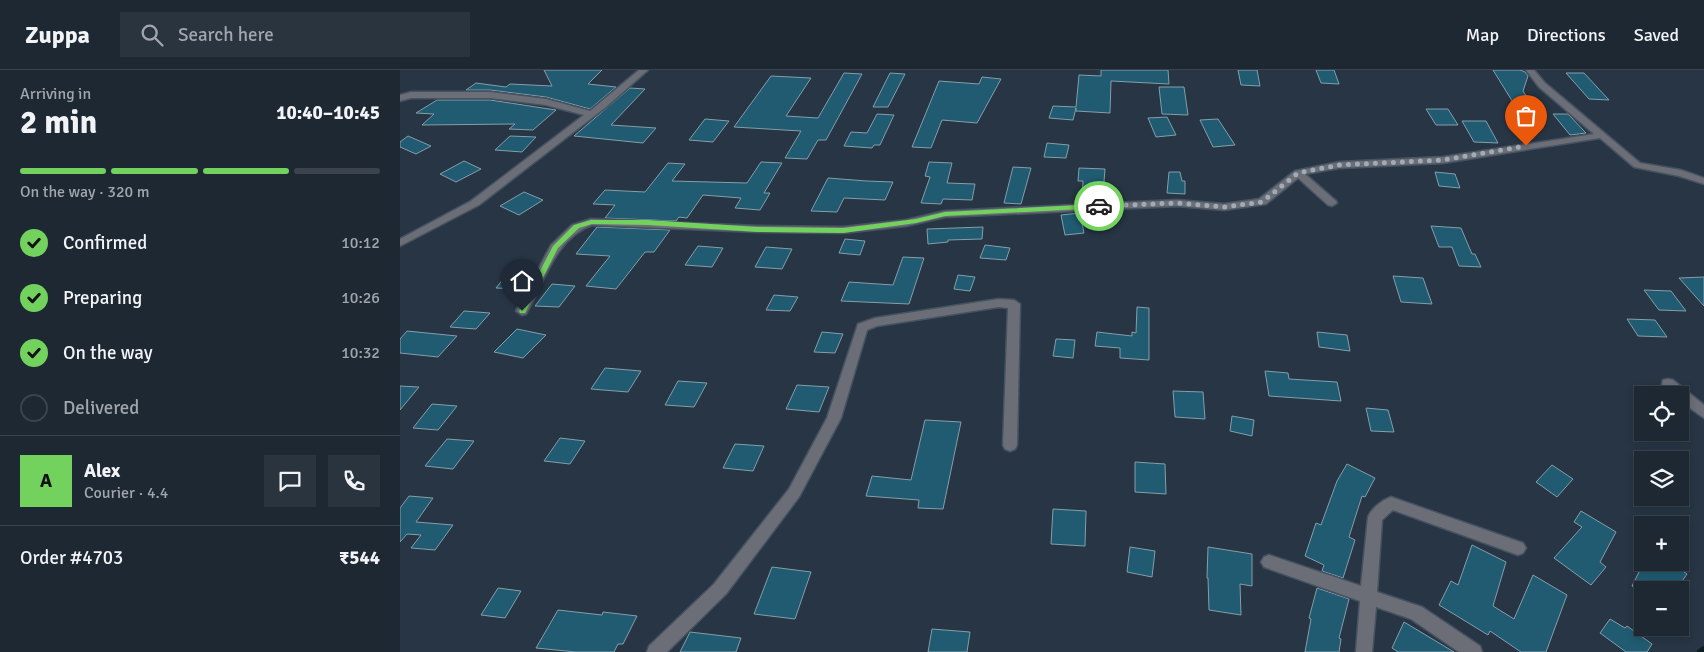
<!DOCTYPE html>
<meta charset="utf-8">
<style>
:root{--surface:#1d2833;--page:#2a343f;--text:#f1f3f6;--muted:#a0a6ac;--line:#3b444e;--accent:#72d25d}
body{margin:0;font-family:Signika,sans-serif;background:var(--page);color:var(--text);height:100vh;display:flex;flex-direction:column;font-size:19px;white-space:nowrap}
*{box-sizing:border-box;margin:0}
p{font-size:16px;color:var(--muted)}
.icon{flex:none;width:28px;height:28px;fill:none;stroke:currentColor;stroke-width:2;stroke-linecap:round;stroke-linejoin:round}
.map{position:relative;flex:1;overflow:hidden}
.panel{display:flex;flex-direction:column;background:var(--surface);width:400px}
.panel>*{flex:none}
.buttons{position:absolute;left:1234px;top:316px;display:grid;gap:10px}
.buttons a{display:grid;place-items:center;width:55px;height:55px;border-radius:0px;background:var(--surface);box-shadow:0 2px 8px #0003,0 0 0 1px var(--line);font-size:25px}
.pin{position:absolute;display:grid;place-items:center;width:42px;height:42px;color:#fff;margin:-51px -21px;border-radius:50% 50% 50% 0;rotate:-45deg;box-shadow:0 0 5px #0007}
.pin .icon{rotate:45deg}
.courier{position:absolute;display:grid;place-items:center;width:50px;height:50px;margin:-25px;border:4px solid #72d25d;border-radius:50%;background:#fff;color:#222;box-shadow:0 1px 6px #0007}
.headline em{font-style:normal;font-weight:800}
.headline div{display:flex;flex-direction:column-reverse}
.headline{display:flex;align-items:center;justify-content:space-between;height:85px;padding:0 20px}
h1{font-size:32px;font-weight:800;line-height:38px}
.bar{display:grid;grid-template-columns:repeat(4,1fr);gap:8px 5px;align-content:center;height:60px;padding:0 20px}
.bar i{height:6px;border-radius:4px;background:var(--line)}
.bar .current{background:var(--accent)}
.bar p{grid-column:span 4}
.line{display:flex;align-items:center;gap:12px;padding:0 20px;border-top:1px solid var(--line)}
.line div{flex:1}
.round{display:grid;place-items:center;flex:none;width:52px;height:52px;border-radius:0px;background:var(--page)}
ol{padding:0 20px;list-style:none}
li{display:flex;align-items:center;gap:15px;height:55px}
li p{margin-inline-start:auto}
li .icon{padding:5px;border-radius:50%;background:var(--accent);color:#111;stroke-width:4}
li:last-child{color:var(--muted)}
li i{width:28px;height:28px;border:2px solid var(--line);border-radius:50%}
header{display:flex;align-items:center;gap:30px;box-sizing:border-box;height:70px;padding:0 25px;background:var(--surface);border-bottom:1px solid var(--line)}
header strong{font-size:24px}
nav{display:flex;gap:28px;margin-inline-start:auto;font-size:18px}
.search{width:350px;height:45px;background:var(--page);display:flex;align-items:center;gap:12px;box-sizing:border-box;padding:0 18px;border-radius:0px;color:var(--muted);font-size:19px}
main{display:flex;flex:1;min-height:0}
.map>svg:first-child{display:block}
</style>
<header>
<strong>Zuppa</strong>
<div class="search"><svg class="icon" aria-label="search" viewBox="0 0 24 24"><circle cx="10" cy="10" r="6"/><path d="M15 15l6 6"/></svg>Search here</div>
<nav><a>Map</a><a>Directions</a><a>Saved</a></nav>
</header>
<main>
<section class="panel">
<div class="headline"><div><h1>2 min</h1><p>Arriving in</p></div><em>10:40–10:45</em></div>
<div class="bar"><i class="current"></i><i class="current"></i><i class="current"></i><i></i><p>On the way · 320 m</p></div>
<ol>
<li><svg class="icon" aria-label="check" viewBox="0 0 24 24"><path d="M5 12l5 5 9-10"/></svg>Confirmed<p>10:12</p></li>
<li><svg class="icon" aria-label="check" viewBox="0 0 24 24"><path d="M5 12l5 5 9-10"/></svg>Preparing<p>10:26</p></li>
<li><svg class="icon" aria-label="check" viewBox="0 0 24 24"><path d="M5 12l5 5 9-10"/></svg>On the way<p>10:32</p></li>
<li><i></i>Delivered</li>
</ol>
<div class="line" style="height:90px"><b class="round" style="background:var(--accent);color:#111">A</b><div><b>Alex</b><p>Courier · 4.4</p></div><a class="round"><svg class="icon" aria-label="chat" viewBox="0 0 24 24"><path d="M4 5h16v11H9l-5 4z"/></svg></a><a class="round"><svg class="icon" aria-label="phone" viewBox="0 0 24 24"><path d="M5 4h4l2 5-3 2q2 4 5 5l2-3 5 2v4C11 20 4 13 5 4z"/></svg></a></div>
<div class="line" style="height:65px"><div>Order #4703</div><b>₹544</b></div>
</section>
<div class="map">
<svg width="1304" height="582" viewBox="0 0 1304 582">
<rect width="100%" height="100%" fill="#273544"/>
<g fill="none" stroke-linecap="round" stroke-linejoin="round">
<polyline stroke="#0c1e20" stroke-width="6" points="1300,582 1304,579"/>
</g>
<g fill="#205b72" stroke="#859ea9">
<polygon points="144,0 202,0 188,14 216,17 190,39 146,27 90,20 66,20 76,13 106,17 110,14 152,16"/>
<polygon points="701,0 768,0 769,14 711,11 710,43 676,41 676,38 673,50 649,48 653,36 676,37 679,5 701,6"/>
<polygon points="838,0 857,0 860,16 841,15"/>
<polygon points="916,0 934,0 939,14 921,13"/>
<polygon points="1093,0 1120,0 1125,2 1128,6 1123,21 1132,35 1114,34"/>
<polygon points="444,3 462,4 426,70 418,70 407,89 385,88 401,61 334,57 371,6 411,8 386,46 418,48"/>
<polygon points="490,3 505,4 488,37 473,37"/>
<polygon points="1166,3 1184,3 1209,30 1189,29"/>
<polygon points="582,7 601,9 577,53 542,50 531,78 512,77 539,11 579,14"/>
<polygon points="759,17 784,17 788,45 762,44"/>
<polygon points="230,18 245,19 211,55 256,58 243,73 174,66"/>
<polygon points="37,30 90,30 156,40 133,60 109,59 115,54 22,55 34,44 16,43"/>
<polygon points="1026,39 1048,39 1058,55 1036,55"/>
<polygon points="477,44 494,45 480,75 474,75 472,78 444,76 451,62 467,63"/>
<polygon points="1153,44 1168,44 1186,63 1170,65"/>
<polygon points="767,47 776,65 756,67 748,48"/>
<polygon points="305,49 329,51 313,72 289,70"/>
<polygon points="818,49 835,75 813,77 800,50"/>
<polygon points="1062,51 1086,51 1098,73 1074,72"/>
<polygon points="8,66 31,76 16,84 0,77 0,72"/>
<polygon points="110,66 136,67 122,82 95,80"/>
<polygon points="647,73 669,75 666,88 644,87"/>
<polygon points="64,91 81,99 56,112 40,104"/>
<polygon points="361,92 382,93 364,123 370,123 360,140 335,138 341,128 303,125 287,148 279,147 276,151 205,148 215,135 193,134 205,120 245,122 268,93 285,94 272,111 347,113"/>
<polygon points="529,92 552,93 547,113 575,114 572,130 543,129 541,134 521,133 530,107 525,106"/>
<polygon points="613,97 631,98 621,134 604,133"/>
<polygon points="679,98 705,99 704,112 701,112 701,131 682,131 683,111 678,111"/>
<polygon points="769,102 780,102 782,111 785,111 785,124 767,123"/>
<polygon points="1035,102 1055,104 1060,118 1039,116"/>
<polygon points="428,108 467,111 493,112 485,130 444,128 437,142 411,141"/>
<polygon points="124,122 143,130 119,145 100,136"/>
<polygon points="680,143 684,163 665,165 661,145"/>
<polygon points="1031,156 1061,158 1072,184 1075,184 1081,197 1059,196 1052,177 1039,177"/>
<polygon points="197,157 270,160 254,182 245,182 216,219 186,216 210,186 176,184"/>
<polygon points="583,157 582,169 548,170 548,172 528,174 527,159"/>
<polygon points="445,169 465,171 460,185 439,183"/>
<polygon points="585,175 610,178 606,190 580,188"/>
<polygon points="298,176 323,178 312,197 285,195"/>
<polygon points="366,177 392,179 382,199 355,197"/>
<polygon points="503,187 524,188 509,234 441,231 449,212 493,215"/>
<polygon points="107,204 128,205 117,219 96,218"/>
<polygon points="558,205 575,207 570,221 554,219"/>
<polygon points="993,206 1023,208 1032,234 1001,232"/>
<polygon points="1304,207 1304,236 1279,208"/>
<polygon points="152,214 175,216 159,237 135,236"/>
<polygon points="1244,220 1271,221 1286,241 1259,240"/>
<polygon points="374,225 398,227 390,241 366,240"/>
<polygon points="737,237 749,238 749,290 720,288 720,278 695,276 697,262 732,266 732,262 736,263"/>
<polygon points="64,241 90,243 76,259 50,257"/>
<polygon points="1227,249 1255,250 1267,267 1238,266"/>
<polygon points="117,259 146,265 123,288 94,282"/>
<polygon points="7,261 57,266 38,287 0,283 0,269"/>
<polygon points="422,262 443,264 435,283 414,282"/>
<polygon points="917,262 947,265 950,281 919,277"/>
<polygon points="656,269 675,270 673,288 653,286"/>
<polygon points="205,298 241,301 228,322 191,319"/>
<polygon points="865,301 888,303 889,309 937,312 941,331 869,326"/>
<polygon points="278,311 307,313 294,337 265,335"/>
<polygon points="397,315 429,317 419,342 386,339"/>
<polygon points="0,316 19,317 0,340"/>
<polygon points="773,321 803,322 805,349 775,347"/>
<polygon points="32,334 57,336 38,360 13,358"/>
<polygon points="966,338 988,340 994,362 971,361"/>
<polygon points="832,346 854,350 852,366 830,361"/>
<polygon points="525,350 561,352 543,439 518,438 519,430 466,426 472,406 511,410"/>
<polygon points="160,368 185,371 170,394 144,391"/>
<polygon points="47,369 74,371 53,399 25,396"/>
<polygon points="335,374 364,376 353,401 323,398"/>
<polygon points="735,392 765,394 766,424 735,422"/>
<polygon points="947,394 975,408 965,427 962,426 949,467 955,470 943,508 922,501 924,495 905,486 916,453 921,455 937,411"/>
<polygon points="1152,395 1173,409 1157,427 1136,412"/>
<polygon points="9,426 33,428 16,452 53,455 35,480 11,478 21,465 7,464 0,472 0,438"/>
<polygon points="653,439 686,441 685,476 651,474"/>
<polygon points="1181,441 1216,462 1200,492 1206,497 1191,515 1154,488 1182,457 1174,452"/>
<polygon points="1072,475 1106,492 1093,536 1114,549 1133,505 1167,525 1146,582 1121,582 1090,561 1088,565 1039,535 1051,511 1058,515"/>
<polygon points="730,477 755,481 752,507 727,502"/>
<polygon points="808,477 852,484 852,516 840,514 841,545 809,540 808,508 807,508"/>
<polygon points="1244,492 1270,492 1287,504 1276,520 1239,520 1232,516"/>
<polygon points="372,497 411,502 395,549 354,544"/>
<polygon points="98,518 121,521 105,548 81,545"/>
<polygon points="917,518 949,529 939,568 941,569 939,582 905,582 911,549 909,548"/>
<polygon points="158,540 202,545 203,542 237,546 223,574 218,574 214,582 176,582 136,578"/>
<polygon points="1210,549 1225,558 1227,556 1252,574 1247,582 1226,582 1200,563"/>
<polygon points="1004,552 1054,582 998,582 992,578"/>
<polygon points="532,559 570,562 567,582 528,582"/>
<polygon points="290,562 341,568 336,582 280,582"/>
</g>
<g fill="none" stroke-linecap="round" stroke-linejoin="round">
<defs>
<g id="minor">
<polygon points="239,0 248,0 206,37 79,135 0,176 0,169 71,131 184,45 146,35 90,28 11,28 0,31 0,25 11,22 90,22 146,29 190,41"/>
<path d="M1126,0h8l11,13 95,80 41,7 23,8v6l-25,-8 -45,-9 -34,-29 -157,25 -104,5 -34,6 31,27 1,2 -5,3 -4,-1 -30,-27 -32,26 -42,6 -47,-4 -232,11 -39,9 -63,7 -85,-1 -166,-7c-37,13 -48,58 -66,89l-4,1 -6,-4 35,-66 21,-20 19,-6 167,7 85,1 63,-7 39,-9 232,-11 47,4 35,-5 36,-28 44,-9 104,-5 151,-23 -55,-47z"/>
<polygon points="599,229 614,230 620,234 617,375 615,379 610,381 605,379 603,375 608,238 599,237 477,256 467,260 441,348 399,427 326,524 267,582 247,582 249,576 314,514 389,419 427,348 458,254 475,248"/>
<path d="M1268,309l5,1 31,25v13l-24,-17v-6c-8,0 -14,-3 -18,-11l1,-4z"/>
<path d="M991,427l132,46 3,5 -3,5 -5,2 -125,-45 -11,10 -5,72 45,15 58,39 2,6h-23l-48,-33 -35,-12 -4,45h-16l4,-51 -96,-34 -3,-5 3,-5 5,-2 92,31 7,-69c3,-8 14,-17 23,-20z"/>
</g>
</defs>
<use href="#minor" stroke="#455260" stroke-width="3"/>
<use href="#minor" fill="#6b6e77" fill-rule="evenodd"/>
</g>
<polygon fill="#72d25d" points="699,134 703,136 702,138 545,146 516,153 443,163 358,162 248,155 192,154 179,158 158,178 125,243 120,243 119,241 153,176 174,155 191,150 248,150 358,157 443,158 516,149 545,142"/>
<g fill="none" stroke-linecap="round" stroke-linejoin="round">
<polyline stroke="#a0abb6" stroke-width="5" stroke-dasharray="0 9" points="699,136 778,133 824,137 862,132 898,103 939,95 1043,90 1126,76"/>
</g>
</svg>
<div class="buttons">
<a><svg class="icon" aria-label="locate" viewBox="0 0 24 24"><circle cx="12" cy="12" r="6"/><path d="M12 2v4M12 18v4M2 12h4M18 12h4"/></svg></a>
<a><svg class="icon" aria-label="layers" viewBox="0 0 24 24"><path d="M12 4l9 5-9 5-9-5zM3 14l9 5 9-5"/></svg></a>
<a>+</a>
<a>−</a>
</div>
<div class="pin" style="left:1126px;top:76px;background:#ea580c"><svg class="icon" aria-label="bag" viewBox="0 0 24 24"><path d="M5 8h14l-1 12H6zM9 8a3 3 0 0 1 6 0"/></svg></div>
<div class="pin" style="left:122px;top:241px;background:#1f2937"><svg class="icon" aria-label="home" viewBox="0 0 24 24"><path d="M3 11l9-7 9 7M6 9v11h12V9"/></svg></div>
<div class="courier" style="left:699px;top:136px"><svg class="icon" aria-label="car" viewBox="0 0 24 24"><path d="M5 17H2v-5l4-1 3-4h7l3 4 3 1v5h-3M9 17h6M6 11h13"/><circle cx="7" cy="17" r="2"/><circle cx="17" cy="17" r="2"/></svg></div>
</div>
</main>
